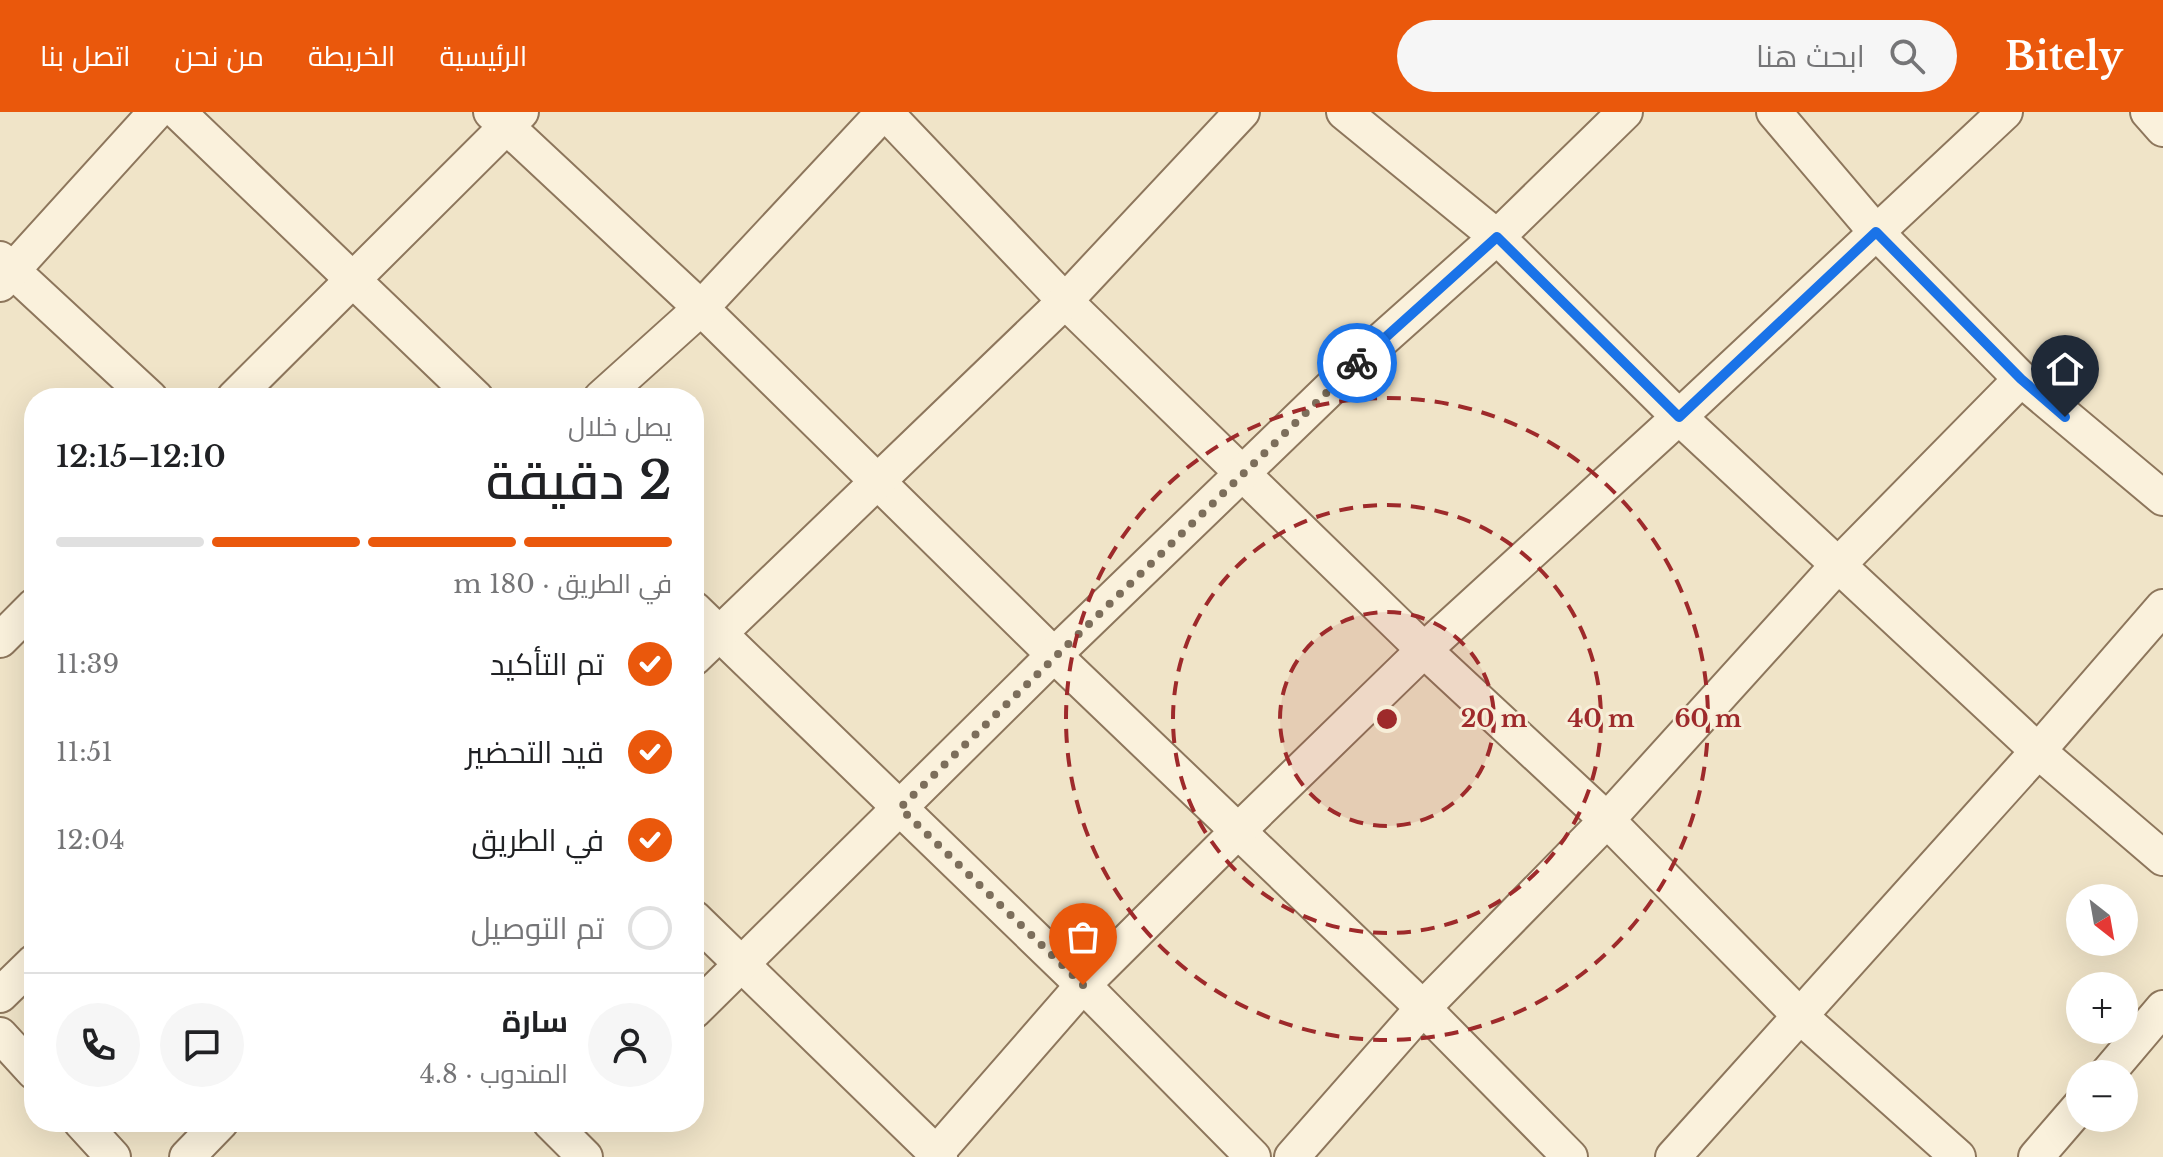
<!DOCTYPE html>
<html lang="ar">
<meta charset="utf-8">
<style>
:root{--surface:#fff;--page:#f6f6f6;--text:#202124;--muted:#757577;--line:#e0e0e0;--accent:#ea580c}
body{margin:0;font-family:"Libre Baskerville",Cairo,serif;background:var(--page);color:var(--text);direction:rtl;height:100vh;display:flex;flex-direction:column;font-size:30px;white-space:nowrap}
*{box-sizing:border-box;margin:0}
p{font-size:26px;color:var(--muted)}
.icon{flex:none;width:44px;height:44px;fill:none;stroke:currentColor;stroke-width:2;stroke-linecap:round;stroke-linejoin:round}
.map{position:relative;flex:1;overflow:hidden;direction:ltr}
.side{position:absolute;left:24px;top:276px;width:680px;height:744px;display:flex;flex-direction:column;background:var(--surface);border-radius:32px;box-shadow:0 8px 32px #0002;direction:rtl}
.side>*{flex:none}
.needle{width:52px;rotate:149deg}
.fabs{position:absolute;left:2066px;top:772px;display:grid;gap:16px}
.fabs a{display:grid;place-items:center;width:72px;height:72px;border-radius:50%;background:var(--surface);box-shadow:0 8px 32px #0002;font-size:40px}
.pin{position:absolute;display:grid;place-items:center;width:68px;height:68px;color:#fff;margin:-82px -34px;border-radius:50% 50% 50% 0;rotate:-45deg;box-shadow:0 0 8px #0007}
.pin .icon{rotate:45deg}
.courier{position:absolute;display:grid;place-items:center;width:80px;height:80px;margin:-40px;border:6px solid #1a73e8;border-radius:50%;background:#fff;color:#222;box-shadow:0 2px 10px #0007}
.headline em{font-style:normal;font-weight:600}
.headline div{display:flex;flex-direction:column-reverse}
.headline{display:flex;align-items:center;justify-content:space-between;height:136px;padding:0 32px}
h1{font-size:52px;font-weight:600;line-height:60px}
.bar{display:grid;grid-template-columns:repeat(4,1fr);gap:12px 8px;align-content:center;height:96px;padding:0 32px}
.bar i{height:10px;border-radius:6px;background:var(--line)}
.bar .selected{background:var(--accent)}
.bar p{grid-column:span 4}
.line{display:flex;align-items:center;gap:20px;padding:0 32px;border-top:2px solid var(--line)}
.line div{flex:1}
.round{display:grid;place-items:center;flex:none;width:84px;height:84px;border-radius:42px;background:var(--page)}
ol{padding:0 32px;list-style:none}
li{display:flex;align-items:center;gap:24px;height:88px}
li p{margin-inline-start:auto}
li .icon{padding:8px;border-radius:50%;background:var(--accent);color:#fff;stroke-width:4}
li:last-child{color:var(--muted)}
li i{width:44px;height:44px;border:4px solid var(--line);border-radius:50%}
header{display:flex;align-items:center;gap:48px;box-sizing:border-box;height:112px;padding:0 40px;background:var(--accent);color:#fff}
header strong{font-size:38px}
nav{display:flex;gap:44px;margin-inline-start:auto;font-size:28px}
.search{width:560px;height:72px;background:var(--page);display:flex;align-items:center;gap:20px;box-sizing:border-box;padding:0 28px;border-radius:44px;color:var(--muted);font-size:30px}
.map>svg:first-child{display:block}
</style>
<header>
<strong>Bitely</strong>
<div class="search"><svg class="icon" aria-label="search" viewBox="0 0 24 24"><circle cx="10" cy="10" r="6"/><path d="M15 15l6 6"/></svg>ابحث هنا</div>
<nav><a>الرئيسية</a><a>الخريطة</a><a>من نحن</a><a>اتصل بنا</a></nav>
</header>
<div class="map">
<svg width="2163" height="1045" viewBox="0 0 2163 1045">
<rect width="100%" height="100%" fill="#f0e4c8"/>
<g fill="none" stroke-linecap="round" stroke-linejoin="round">
<defs>
<g id="street">
<polyline points="178,0 476,286"/>
<polyline points="491,0 701,196 1054,543 1423,896 1570,1045"/>
<polyline points="885,0 1065,189 1424,538 1607,708 1801,905 1958,1045"/>
<polyline points="1344,0 1497,125 1679,305 2038,639 2163,746"/>
<polyline points="1774,0 1876,120 2021,267 2163,386"/>
<polyline points="2148,0 2163,17"/>
<polyline points="0,147 150,286"/>
<polyline points="0,172 156,0"/>
<polyline points="234,286 521,0"/>
<polyline points="601,286 701,196 884,0"/>
<polyline points="694,497 1083,873 1253,1045"/>
<polyline points="0,528 34,494"/>
<polyline points="694,546 1065,189 1242,0"/>
<polyline points="694,806 940,1045"/>
<polyline points="0,883 34,850"/>
<polyline points="694,899 1054,543 1367,241 1497,125 1625,0"/>
<polyline points="0,923 34,960"/>
<polyline points="2107,962 2163,896"/>
<polyline points="81,1010 113,1045"/>
<polyline points="550,1010 585,1045"/>
<polyline points="187,1045 221,1010"/>
<polyline points="933,1045 1083,873 1238,719 1424,538 1679,305 2005,0"/>
<polyline points="1292,1045 1423,896 1607,708 1838,453 2021,267"/>
<polyline points="1673,1045 2038,639 2163,495"/>
<polyline points="2036,1045 2080,994"/>
</g>
</defs>
<use href="#street" stroke="#8d765c" stroke-width="38"/>
<use href="#street" stroke="#faf1dc" stroke-width="34"/>
</g>
<g fill="none" stroke-linecap="round" stroke-linejoin="round">
<polyline stroke="#7c6e5b" stroke-width="8" stroke-dasharray="0 14.4" points="1083,873 900,696 1357,251"/>
<polyline stroke="#1a73e8" stroke-width="10" points="1357,251 1497,125 1679,305 1876,120 2021,267 2065,305"/>
</g>
<circle cx="1387" cy="607" r="107" fill="#9e2a2b" fill-opacity=".12"/>
<g fill="none" stroke="#9e2a2b" stroke-width="4" stroke-dasharray="14 10">
<circle cx="1387" cy="607" r="107"/>
<circle cx="1387" cy="607" r="214"/>
<circle cx="1387" cy="607" r="321"/>
</g>
<circle cx="1387" cy="607" r="12" fill="#9e2a2b" stroke="#f7eed8" stroke-width="4"/>
<g font-size="24" text-anchor="middle" font-weight="bold" fill="#9e2a2b" stroke="#f7eed8" stroke-width="6" stroke-linejoin="round" paint-order="stroke">
<text x="1494" y="615">20 m</text>
<text x="1601" y="615">40 m</text>
<text x="1708" y="615">60 m</text>
</g>
</svg>
<div class="fabs">
<a><svg class="needle" viewBox="-14 -14 28 28"><path d="M0-13l5 13h-10z" fill="#e53935"/><path d="M0 13l5-13h-10z" fill="#757577"/></svg></a>
<a>+</a>
<a>−</a>
</div>
<div class="pin" style="left:1083px;top:873px;background:#ea580c"><svg class="icon" aria-label="bag" viewBox="0 0 24 24"><path d="M5 8h14l-1 12H6zM9 8a3 3 0 0 1 6 0"/></svg></div>
<div class="pin" style="left:2065px;top:305px;background:#1f2937"><svg class="icon" aria-label="home" viewBox="0 0 24 24"><path d="M3 11l9-7 9 7M6 9v11h12V9"/></svg></div>
<div class="courier" style="left:1357px;top:251px"><svg class="icon" aria-label="bike" viewBox="0 0 24 24"><circle cx="6" cy="16" r="4"/><circle cx="18" cy="16" r="4"/><path d="M6 16l4-8h5l3 8M10 8l3 8H6M13 5h3"/></svg></div>
<section class="side">
<div class="headline"><div><h1>2 دقيقة</h1><p>يصل خلال</p></div><em>12:10–12:15</em></div>
<div class="bar"><i class="selected"></i><i class="selected"></i><i class="selected"></i><i></i><p>في الطريق · 180 m</p></div>
<ol>
<li><svg class="icon" aria-label="check" viewBox="0 0 24 24"><path d="M5 12l5 5 9-10"/></svg>تم التأكيد<p>11:39</p></li>
<li><svg class="icon" aria-label="check" viewBox="0 0 24 24"><path d="M5 12l5 5 9-10"/></svg>قيد التحضير<p>11:51</p></li>
<li><svg class="icon" aria-label="check" viewBox="0 0 24 24"><path d="M5 12l5 5 9-10"/></svg>في الطريق<p>12:04</p></li>
<li><i></i>تم التوصيل</li>
</ol>
<div class="line" style="height:144px"><a class="round"><svg class="icon" aria-label="person" viewBox="0 0 24 24"><circle cx="12" cy="8" r="4"/><path d="M4 21q1-7 8-7t8 7"/></svg></a><div><b>سارة</b><p>المندوب · 4.8</p></div><a class="round"><svg class="icon" aria-label="chat" viewBox="0 0 24 24"><path d="M4 5h16v11H9l-5 4z"/></svg></a><a class="round"><svg class="icon" aria-label="phone" viewBox="0 0 24 24"><path d="M5 4h4l2 5-3 2q2 4 5 5l2-3 5 2v4C11 20 4 13 5 4z"/></svg></a></div>
</section>
</div>
